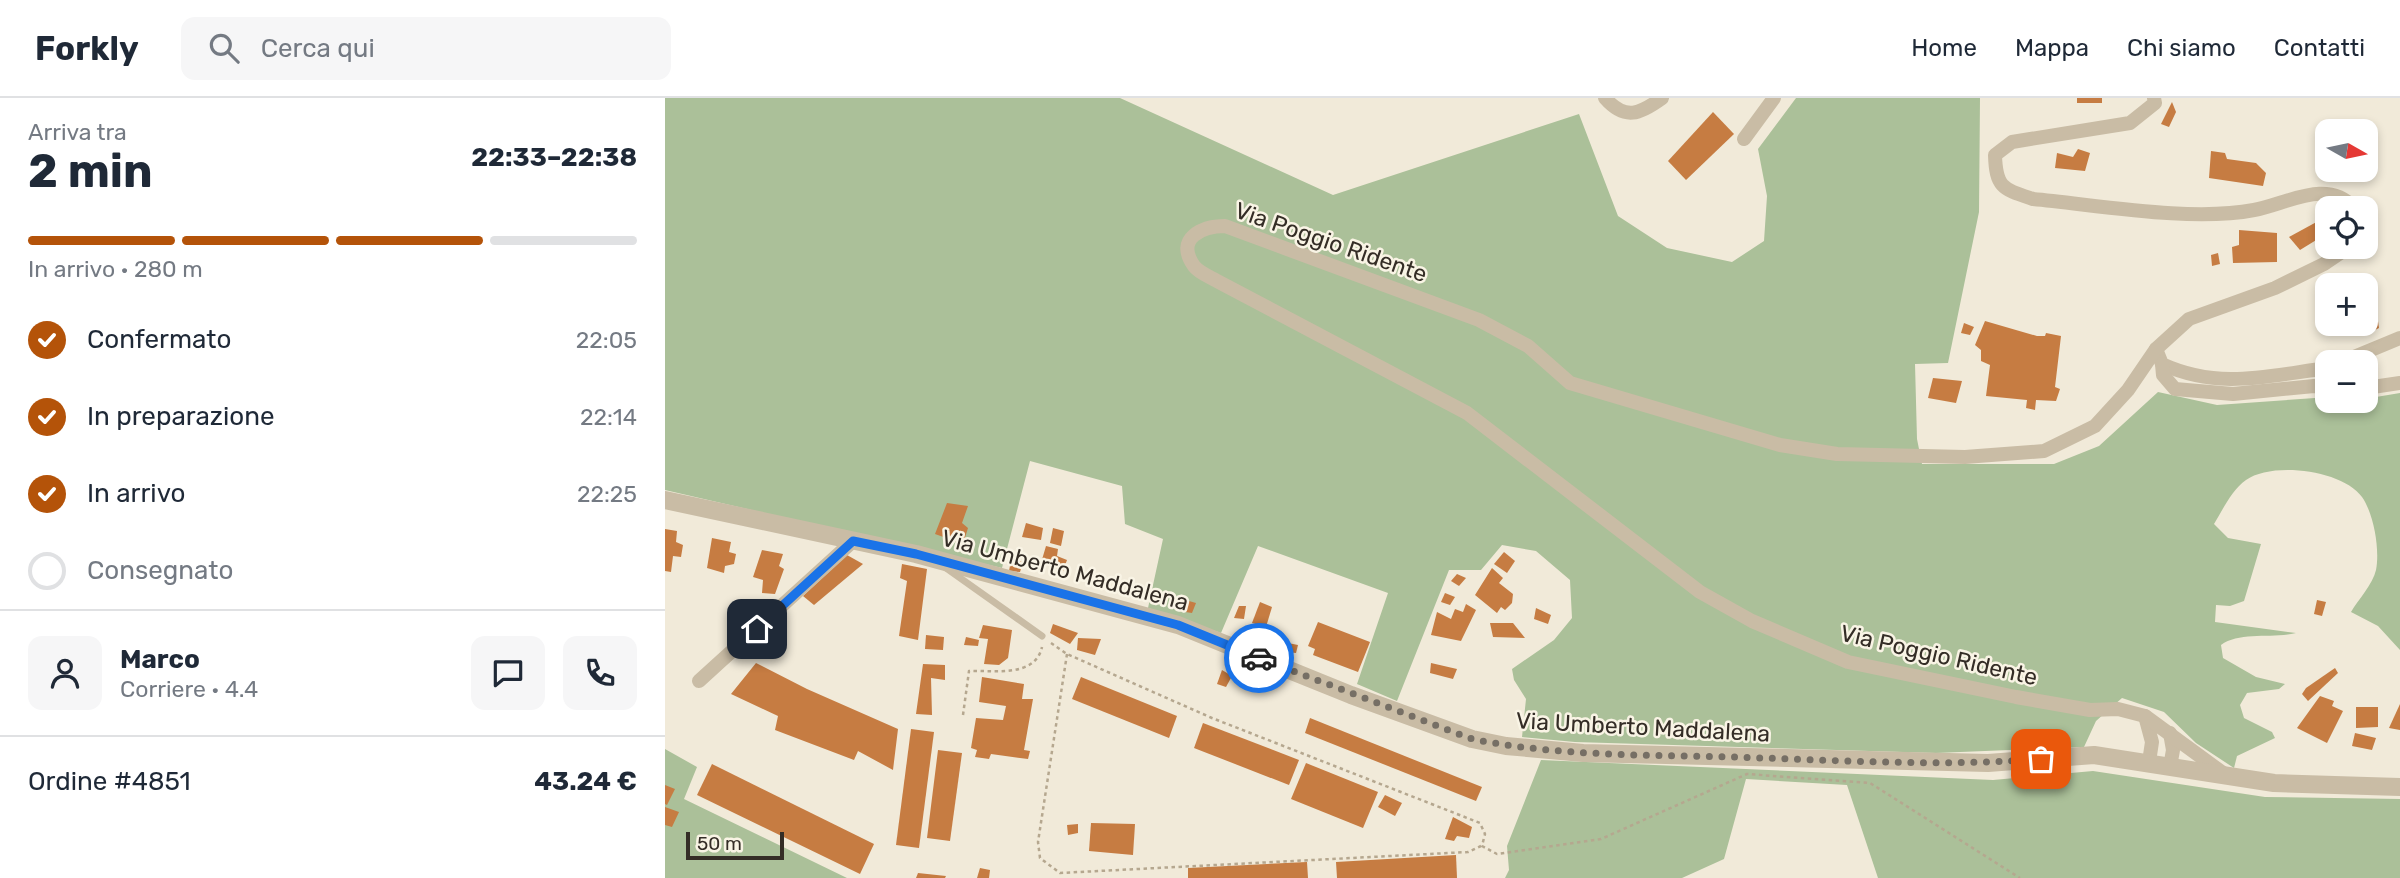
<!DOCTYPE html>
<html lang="it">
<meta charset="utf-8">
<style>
:root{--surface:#fff;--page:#f6f6f7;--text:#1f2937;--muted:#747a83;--line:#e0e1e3;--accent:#b45309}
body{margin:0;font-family:Rubik,sans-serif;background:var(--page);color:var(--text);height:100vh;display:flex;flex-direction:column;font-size:26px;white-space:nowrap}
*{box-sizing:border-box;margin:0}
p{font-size:23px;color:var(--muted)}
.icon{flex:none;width:38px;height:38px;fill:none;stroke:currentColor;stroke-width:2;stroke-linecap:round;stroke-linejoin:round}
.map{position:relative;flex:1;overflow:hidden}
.details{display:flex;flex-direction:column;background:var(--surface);width:665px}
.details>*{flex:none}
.needle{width:46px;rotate:99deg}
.controls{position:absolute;left:1650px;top:21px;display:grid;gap:14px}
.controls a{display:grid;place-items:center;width:63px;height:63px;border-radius:14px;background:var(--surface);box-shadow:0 4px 10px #0003;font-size:35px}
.scale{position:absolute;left:21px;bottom:18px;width:98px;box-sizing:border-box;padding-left:7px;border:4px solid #342d26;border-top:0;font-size:19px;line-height:24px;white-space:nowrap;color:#342d26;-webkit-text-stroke:5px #f9f4e5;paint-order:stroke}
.pin{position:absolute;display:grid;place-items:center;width:60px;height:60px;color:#fff;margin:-30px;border-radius:14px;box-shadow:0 4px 10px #0006}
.courier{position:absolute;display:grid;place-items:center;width:70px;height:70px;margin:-35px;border:5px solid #1a73e8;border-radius:50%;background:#fff;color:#222;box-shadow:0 2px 9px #0007}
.headline em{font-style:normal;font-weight:700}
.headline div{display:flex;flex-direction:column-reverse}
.headline{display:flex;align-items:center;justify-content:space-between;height:119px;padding:0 28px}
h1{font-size:46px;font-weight:700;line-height:52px}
.bar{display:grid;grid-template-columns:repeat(4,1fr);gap:10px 7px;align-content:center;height:84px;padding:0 28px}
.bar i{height:9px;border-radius:5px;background:var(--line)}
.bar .active{background:var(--accent)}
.bar p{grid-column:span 4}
.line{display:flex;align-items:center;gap:18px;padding:0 28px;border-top:2px solid var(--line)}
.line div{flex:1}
.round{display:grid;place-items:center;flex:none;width:74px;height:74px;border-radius:14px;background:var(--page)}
ol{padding:0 28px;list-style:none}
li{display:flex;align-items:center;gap:21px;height:77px}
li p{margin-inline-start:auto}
li .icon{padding:7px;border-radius:50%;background:var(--accent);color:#fff;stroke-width:4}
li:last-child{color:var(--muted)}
li i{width:38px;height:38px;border:4px solid var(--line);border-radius:50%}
header{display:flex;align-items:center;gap:42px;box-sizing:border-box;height:98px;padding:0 35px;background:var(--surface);border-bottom:2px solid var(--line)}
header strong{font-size:33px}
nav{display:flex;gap:38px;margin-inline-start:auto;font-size:24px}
.search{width:490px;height:63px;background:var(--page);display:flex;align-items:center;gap:18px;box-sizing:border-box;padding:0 24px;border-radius:14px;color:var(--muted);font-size:26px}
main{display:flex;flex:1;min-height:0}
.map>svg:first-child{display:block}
</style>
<header>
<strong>Forkly</strong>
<div class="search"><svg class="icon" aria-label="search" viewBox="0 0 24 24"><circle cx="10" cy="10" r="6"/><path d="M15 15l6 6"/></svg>Cerca qui</div>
<nav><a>Home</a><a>Mappa</a><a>Chi siamo</a><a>Contatti</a></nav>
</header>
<main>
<section class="details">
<div class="headline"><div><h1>2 min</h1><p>Arriva tra</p></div><em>22:33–22:38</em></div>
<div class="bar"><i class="active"></i><i class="active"></i><i class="active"></i><i></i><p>In arrivo · 280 m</p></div>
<ol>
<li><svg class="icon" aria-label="check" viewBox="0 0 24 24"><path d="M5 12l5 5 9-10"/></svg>Confermato<p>22:05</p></li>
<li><svg class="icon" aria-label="check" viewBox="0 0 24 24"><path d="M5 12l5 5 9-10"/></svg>In preparazione<p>22:14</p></li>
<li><svg class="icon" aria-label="check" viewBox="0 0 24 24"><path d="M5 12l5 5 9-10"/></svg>In arrivo<p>22:25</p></li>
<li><i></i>Consegnato</li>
</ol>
<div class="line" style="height:126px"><a class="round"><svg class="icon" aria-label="person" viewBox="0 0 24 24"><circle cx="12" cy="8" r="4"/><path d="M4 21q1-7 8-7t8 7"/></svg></a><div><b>Marco</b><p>Corriere · 4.4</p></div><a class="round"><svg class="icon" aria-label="chat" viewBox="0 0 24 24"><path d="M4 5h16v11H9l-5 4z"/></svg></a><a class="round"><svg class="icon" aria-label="phone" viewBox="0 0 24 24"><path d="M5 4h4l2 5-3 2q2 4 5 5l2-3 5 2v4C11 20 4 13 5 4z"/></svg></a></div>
<div class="line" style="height:91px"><div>Ordine #4851</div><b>43.24 €</b></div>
</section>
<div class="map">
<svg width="1735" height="780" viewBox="0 0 1735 780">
<rect width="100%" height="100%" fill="#f1ead9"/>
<g fill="#abc099">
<path d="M0,0h455l213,97 246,-81 39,102 49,32 65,14 32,-21 3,-45 -9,-47 38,-51h184l-1,114 -31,151 -33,1 2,75 5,25h132l45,-18 59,-54 59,13 98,-7 31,4 54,-9v257l-22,-24 -27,-14c7,-12 22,-28 25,-42 4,-20 -2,-56 -14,-73 -19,-27 -90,-36 -116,-17 -14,10 -23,29 -32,44l14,14 33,6 -17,57 -14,5 -14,-1 -1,17 81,11c-24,6 -56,-2 -75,12l2,13 33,19 29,7 -6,5 -32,4 -7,12 4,13 28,14 3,6 -38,18 -3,12 -38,-25 -32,-31 -42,-14 -26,23 -12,26 -148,6 -361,-11 -53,-5 4,-38 -12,-19 -2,-11 42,-29 18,-22 -2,-38 -34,-29 -34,-6 -21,25h-32l-52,131 -40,-17 31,-91 -130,-47 -37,87 -73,-25 15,-69 -38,-15 -3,-38 -92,-25 -28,107 -337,-78z"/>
<polygon points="0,651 32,669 19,701 182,780 0,780"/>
<polygon points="876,662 1328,682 1428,673 1600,699 1735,701 1735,780 1213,780 1182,687 1081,681 1059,761 1017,780 840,780 844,772 842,748"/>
</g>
<g fill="#c67c42">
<rect x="1412" y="0" width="25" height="5"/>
<polygon points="1507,4 1511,14 1504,29 1496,26"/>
<polygon points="1048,14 1069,36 1021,82 1003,63"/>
<polygon points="1413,51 1425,55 1420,73 1390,70 1392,55 1408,59"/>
<polygon points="1546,53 1560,55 1562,61 1591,65 1601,75 1598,88 1544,80"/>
<polygon points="1657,121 1661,136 1635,152 1624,139"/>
<polygon points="1574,132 1612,135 1612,164 1568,165 1567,149 1574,147"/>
<polygon points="1553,155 1555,166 1547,168 1546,157"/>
<polygon points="1662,208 1662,221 1656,223 1651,212"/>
<polygon points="1320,223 1372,238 1380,238 1381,235 1396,238 1390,289 1395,291 1391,303 1371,302 1370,312 1361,310 1362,302 1321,298 1325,267 1316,263 1316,252 1310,247"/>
<polygon points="1713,223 1714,230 1702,236 1698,229"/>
<polygon points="1299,225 1309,229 1305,237 1296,235"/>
<polygon points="1268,280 1297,283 1291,305 1263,300"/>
<polygon points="282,405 303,408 297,425 303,430 298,446 270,436"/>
<polygon points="361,425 378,430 376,442 357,439"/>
<polygon points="388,430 399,433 396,448 385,445"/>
<polygon points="0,431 12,433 11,444 18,447 16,459 8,458 6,474 0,473"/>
<polygon points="47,440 66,444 64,454 71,456 69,466 60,468 59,475 42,470"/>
<polygon points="381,448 393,451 392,458 402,462 398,473 376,465"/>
<polygon points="97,452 118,456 114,468 119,471 110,496 97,495 98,482 88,479"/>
<polygon points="839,454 850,463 842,475 829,466"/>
<polygon points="182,457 198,466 149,507 138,498"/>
<polygon points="346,462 358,464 355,474 344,473"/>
<polygon points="237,466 262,471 253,542 234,538 242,483 235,480"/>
<polygon points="827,470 838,480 834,485 848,496 847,505 840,512 836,509 832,515 810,497"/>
<polygon points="792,476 801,480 794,488 786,483"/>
<polygon points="780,495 790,499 785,507 776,504"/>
<polygon points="517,501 531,505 527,515 514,513"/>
<polygon points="1652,502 1661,504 1657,518 1649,516"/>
<polygon points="595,504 607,509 601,529 587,525"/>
<polygon points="801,506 811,512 796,543 766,537 772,514 786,521 790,511 798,514"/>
<polygon points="574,508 581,508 579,521 569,520"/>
<polygon points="871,510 886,517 883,526 869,521"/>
<polygon points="653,524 705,544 693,574 648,557 650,551 643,548"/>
<polygon points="825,525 848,525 860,540 828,539"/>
<polygon points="388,526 413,535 405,546 385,535"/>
<polygon points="318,527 347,532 343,560 334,567 319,566 323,541 314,540"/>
<polygon points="261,537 279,539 278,552 260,551"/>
<polygon points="301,539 314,542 313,548 299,547"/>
<polygon points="413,540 436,541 430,557 412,552"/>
<polygon points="623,545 633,547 631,555 622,554"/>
<polygon points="91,565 142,591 233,631 228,672 193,653 189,662 110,632 113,618 66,596"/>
<polygon points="766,565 792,571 788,581 765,575"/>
<polygon points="258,566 280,567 280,582 266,580 267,617 251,616"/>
<polygon points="1670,570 1673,575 1643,603 1637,596 1641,590"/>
<polygon points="557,572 567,578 561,589 552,586"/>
<polygon points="317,579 359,586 357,601 368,601 359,652 365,653 363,661 326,656 324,661 310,659 312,652 306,650 311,620 338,622 341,608 314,604"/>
<polygon points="416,579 512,618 504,640 407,601"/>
<polygon points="1655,598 1669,603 1667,608 1678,613 1662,645 1632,630"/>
<polygon points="1735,606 1735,632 1724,630"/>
<polygon points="1691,609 1713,609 1713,629 1691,630"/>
<polygon points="645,620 817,689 811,703 640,635"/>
<polygon points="538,625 634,662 624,687 529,650"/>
<polygon points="246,631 269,634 254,750 231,747"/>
<polygon points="1690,635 1711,640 1707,652 1687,648"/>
<polygon points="273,652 297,655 285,743 262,740"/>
<polygon points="641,665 713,694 698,730 626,701"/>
<polygon points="47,666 209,746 195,776 32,697"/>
<polygon points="0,687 10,691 2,707 0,706"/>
<polygon points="720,697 737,705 730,718 713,709"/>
<polygon points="0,709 14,714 7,729 0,727"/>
<polygon points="788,719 807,729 804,740 792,738 789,743 780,741"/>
<polygon points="426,725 470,726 468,757 424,753"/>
<polygon points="413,726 413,735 403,737 402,727"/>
<polygon points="791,757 792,780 672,780 671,764"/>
<polygon points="642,764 643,780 523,780 523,770"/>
<polygon points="315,770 325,772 324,780 312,780"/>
<polygon points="253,775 281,778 280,780 251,780"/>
</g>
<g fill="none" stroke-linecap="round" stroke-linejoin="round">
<g stroke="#b5a78f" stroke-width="2.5" stroke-dasharray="3.5 3.5" stroke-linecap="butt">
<polyline points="386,545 402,556 547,620 815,725 820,736 817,748 832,756 936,741 1082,676 1205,685 1355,780"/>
<polyline points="402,556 373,744 375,760 395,775 803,754 816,748"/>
<path d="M298,617l6,-44c25,-1 66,7 73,-24"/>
</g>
<polyline stroke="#c9bca5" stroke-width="7" points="281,470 377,538"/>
<g stroke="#c9bca5" stroke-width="14">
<path d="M940,0c20,23 35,16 57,0"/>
<path d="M1489,0l1,5 -25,20 -118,19 -17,13c1,33 8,34 38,44 65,6 158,23 221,11 33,-6 73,-32 100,-2"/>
<polyline points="1079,41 1109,0"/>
<path d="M1491,251l6,15c57,26 105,12 165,4"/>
<polyline points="1677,264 1735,240"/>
<polyline points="1497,266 1498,277 1510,291 1568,296 1649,288 1662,291"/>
<polyline points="1701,290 1735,285"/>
<polyline points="34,583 188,443"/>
<polyline points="1480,618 1487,644 1484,664"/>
<polyline points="1505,669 1508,652 1505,635"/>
<path d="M1562,678l-82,-60 -27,-7 -28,1 -74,-13 -168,-35 -96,-41 -52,-29 -233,-179 -250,-132c-7,-4 -19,-9 -23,-15 -20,-28 9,-40 31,-40l254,94 49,26 42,37 210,62 57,9 128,3 79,-6 51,-25 33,-36 28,-41 33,-30 86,-31 49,-24 25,-17"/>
</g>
<polyline stroke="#c9bca5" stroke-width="18" points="0,402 251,456 513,527 686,597 807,641 841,648 918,655 1323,665 1429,657 1609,685 1735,689"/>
</g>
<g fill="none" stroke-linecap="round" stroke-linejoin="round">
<path stroke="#766f65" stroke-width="7" stroke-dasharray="0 12.6" d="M594,560l213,81c85,17 173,16 260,18 103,3 207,10 309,2"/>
<polyline stroke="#1a73e8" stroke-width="9" points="92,531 188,443 251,456 513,527 594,560"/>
</g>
<g text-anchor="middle" stroke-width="5" stroke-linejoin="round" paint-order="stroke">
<g font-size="23" fill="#342d26" stroke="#f9f4e5">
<text transform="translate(666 144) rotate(19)" y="8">Via Poggio Ridente</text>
<text transform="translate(400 472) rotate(15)" y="8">Via Umberto Maddalena</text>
<text transform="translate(1274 557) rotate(13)" y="8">Via Poggio Ridente</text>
<text transform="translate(978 629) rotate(3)" y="8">Via Umberto Maddalena</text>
</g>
</g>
</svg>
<div class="controls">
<a><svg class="needle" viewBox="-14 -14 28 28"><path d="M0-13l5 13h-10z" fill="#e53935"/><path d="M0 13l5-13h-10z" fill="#747a83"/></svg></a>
<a><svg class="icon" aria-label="locate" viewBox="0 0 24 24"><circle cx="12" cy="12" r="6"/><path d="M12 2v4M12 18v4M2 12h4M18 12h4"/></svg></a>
<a>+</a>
<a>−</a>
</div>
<div class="scale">50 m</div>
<div class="pin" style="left:1376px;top:661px;background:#ea580c"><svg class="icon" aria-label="bag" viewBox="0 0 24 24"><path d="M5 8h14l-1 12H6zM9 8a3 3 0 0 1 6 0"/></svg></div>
<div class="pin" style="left:92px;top:531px;background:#1f2937"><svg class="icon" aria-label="home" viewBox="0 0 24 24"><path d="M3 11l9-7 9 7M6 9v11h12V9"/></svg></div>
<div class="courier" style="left:594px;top:560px"><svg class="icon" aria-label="car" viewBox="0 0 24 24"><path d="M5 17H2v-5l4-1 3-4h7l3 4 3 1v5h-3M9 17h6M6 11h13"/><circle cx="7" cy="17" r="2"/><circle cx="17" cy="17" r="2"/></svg></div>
</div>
</main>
